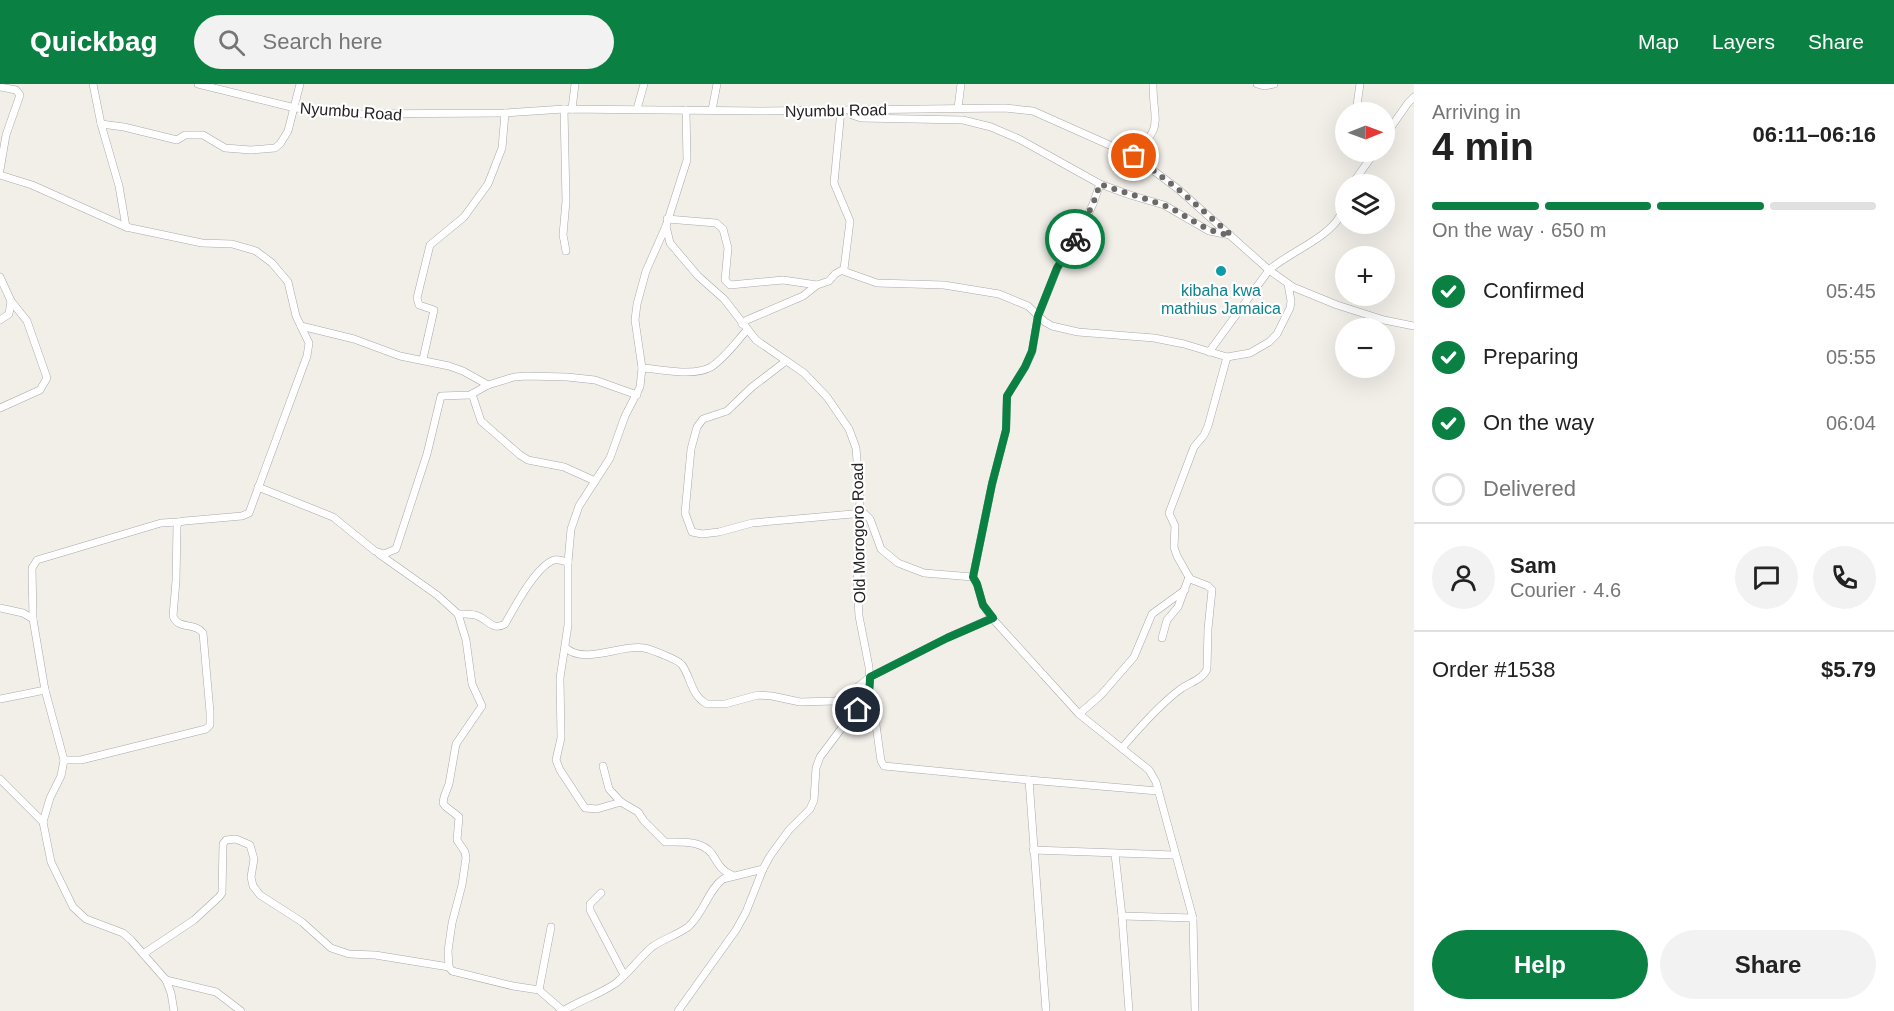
<!DOCTYPE html>
<meta charset="utf-8">
<style>
:root{--surface:#fff;--page:#f2f2f2;--text:#222;--muted:#767676;--line:#e0e0e0;--accent:#0b8043}
body{margin:0;font-family:Arial,sans-serif;background:var(--page);color:var(--text);height:100vh;display:flex;flex-direction:column;font-size:22px;white-space:nowrap}
*{box-sizing:border-box;margin:0}
p{font-size:20px;color:var(--muted)}
.icon{flex:none;width:33px;height:33px;fill:none;stroke:currentColor;stroke-width:2;stroke-linecap:round;stroke-linejoin:round}
.map{position:relative;flex:1;overflow:hidden}
.sheet{display:flex;flex-direction:column;background:var(--surface);width:480px}
.sheet>*{flex:none}
.needle{width:39px;rotate:89deg}
.fabs{position:absolute;left:1335px;top:18px;display:grid;gap:12px}
.fabs a{display:grid;place-items:center;width:60px;height:60px;border-radius:50%;background:var(--surface);box-shadow:0 6px 24px #0002;font-size:30px}
.pin{position:absolute;display:grid;place-items:center;width:51px;height:51px;color:#fff;margin:-26px;border:3px solid #fff;border-radius:50%;box-shadow:0 2px 6px #0007}
.courier{position:absolute;display:grid;place-items:center;width:60px;height:60px;margin:-30px;border:4px solid #0b8043;border-radius:50%;background:#fff;color:#222;box-shadow:0 2px 8px #0007}
.overview em{font-style:normal;font-weight:700}
.overview div{display:flex;flex-direction:column-reverse}
.overview{display:flex;align-items:center;justify-content:space-between;height:102px;padding:0 18px}
h1{font-size:39px;font-weight:700;line-height:45px}
.bar{display:grid;grid-template-columns:repeat(4,1fr);gap:9px 6px;align-content:center;height:72px;padding:0 18px}
.bar i{height:8px;border-radius:4px;background:var(--line)}
.bar .active{background:var(--accent)}
.bar p{grid-column:span 4}
.line{display:flex;align-items:center;gap:15px;padding:0 18px;border-top:2px solid var(--line)}
.line div{flex:1}
.round{display:grid;place-items:center;flex:none;width:63px;height:63px;border-radius:32px;background:var(--page)}
ol{padding:0 18px;list-style:none}
li{display:flex;align-items:center;gap:18px;height:66px}
li p{margin-inline-start:auto}
li .icon{padding:6px;border-radius:50%;background:var(--accent);color:#fff;stroke-width:4}
li:last-child{color:var(--muted)}
li i{width:33px;height:33px;border:3px solid var(--line);border-radius:50%}
.cta{display:flex;gap:12px;margin-top:auto;padding:12px 18px}
.cta a{flex:1;height:69px;border-radius:36px;background:var(--accent);color:#fff;font-size:24px;font-weight:700;line-height:69px;text-align:center}
.cta a+a{background:var(--page);color:var(--text)}
header{display:flex;align-items:center;gap:36px;box-sizing:border-box;height:84px;padding:0 30px;background:var(--accent);color:#fff}
header strong{font-size:28px}
nav{display:flex;gap:33px;margin-inline-start:auto;font-size:21px}
.search{width:420px;height:54px;background:var(--page);display:flex;align-items:center;gap:15px;box-sizing:border-box;padding:0 21px;border-radius:33px;color:var(--muted);font-size:22px}
main{display:flex;flex:1;min-height:0}
.map>svg:first-child{display:block}
</style>
<header>
<strong>Quickbag</strong>
<div class="search"><svg class="icon" aria-label="search" viewBox="0 0 24 24"><circle cx="10" cy="10" r="6"/><path d="M15 15l6 6"/></svg>Search here</div>
<nav><a>Map</a><a>Layers</a><a>Share</a></nav>
</header>
<main>
<div class="map">
<svg width="1414" height="927" viewBox="0 0 1414 927">
<rect width="100%" height="100%" fill="#f2efe9"/>
<g fill="none" stroke-linecap="round" stroke-linejoin="round">
<defs>
<g id="minor">
<polyline points="198,0 295,24 352,30 505,29 564,25 761,27 1005,24 1033,27 1134,72 1178,105 1269,186 1293,203 1337,221 1384,236 1414,242"/>
<polyline points="1257,0 1264,2 1274,0"/>
<polyline points="0,3 16,6 20,11 6,51 0,86"/>
<polyline points="958,24 961,0"/>
<polyline points="564,25 566,117 563,151 566,167"/>
<polyline points="572,25 575,0"/>
<polyline points="637,25 644,0"/>
<polyline points="850,25 852,31 861,34 963,36 991,43 1019,55 1100,100 1130,111 1164,121 1209,147 1230,151"/>
<polyline points="712,26 717,0"/>
<polyline points="1356,28 1360,0"/>
<polyline points="101,40 124,43 177,56 185,51 203,51 225,64 251,66 275,64 280,60 288,47 300,0"/>
<polyline points="1384,53 1408,19 1414,13"/>
<path d="M1134,72c31,-34 19,-31 19,-72"/>
<polyline points="0,91 32,101 126,143"/>
<polyline points="1352,100 1375,68"/>
<polyline points="667,135 716,139 723,145 728,164 725,196 730,201 783,196 817,201"/>
<polyline points="843,187 877,199 944,201 999,210 1028,222 1045,238 1052,242 1078,248 1154,254 1184,260 1227,273 1250,269 1269,258 1277,250 1290,224 1291,217 1288,200"/>
<polyline points="0,193 11,217 27,237 47,294 40,306 0,324"/>
<polyline points="0,236 9,230 11,217"/>
<polyline points="742,240 747,236 803,212 817,201 829,197 835,190 844,185 850,137 834,99 841,26"/>
<polyline points="301,242 354,255 400,272 449,282 463,287 488,301"/>
<path d="M1209,268l60,-82c19,-17 59,-32 71,-54 3,-5 4,-12 6,-18"/>
<polyline points="423,275 434,226 419,221 417,214 430,161 464,133 488,100 502,64 505,29"/>
<polyline points="786,277 752,303 727,327 703,335 697,343 691,365 685,429 692,448 702,450 719,448 752,439 864,429 870,435 881,465 898,479 924,489 973,493 977,500 983,521 992,534 1079,630 1149,686 1156,698 1193,834 1195,927"/>
<path d="M642,284c19,1 52,9 69,-1 14,-9 25,-25 36,-37"/>
<polyline points="472,310 481,337 520,371 528,376 564,383 595,397"/>
<polyline points="258,403 333,433 375,467 384,470 396,465 427,370 441,312 470,311 488,301 514,293 527,292 567,293 595,296 637,311"/>
<path d="M379,470l58,41 21,19c6,0 14,-1 20,2 10,4 15,15 27,8 9,-16 31,-58 49,-64 4,-1 9,1 14,2"/>
<polyline points="973,493 992,400 1006,346 1007,312 1025,283 1032,268 1038,232 1057,185 1081,145 1093,120 1100,100"/>
<polyline points="0,524 23,529 33,535 45,606 64,676 61,692 50,714 43,738"/>
<polyline points="458,530 466,556 472,600 482,622 456,660 449,700 444,713 443,719 445,722 459,733 457,756 465,768 466,774 462,801 452,839 448,867 449,883 452,887 513,902 539,906 563,927"/>
<polyline points="33,535 32,484 37,476 161,439 179,438"/>
<polyline points="1162,554 1167,536 1178,523 1189,493"/>
<path d="M566,564c18,17 56,-4 78,0 6,1 35,12 38,17 9,12 9,31 25,39h18l33,-9 14,1 28,6 35,-1 10,-4 25,-20 77,-39 45,-20"/>
<polyline points="0,615 45,606"/>
<polyline points="867,615 873,626 876,641 881,677 884,682 1029,696 1158,707"/>
<polyline points="1079,630 1101,611 1134,573 1152,530 1185,506"/>
<path d="M1122,664c17,-20 39,-45 60,-60 9,-6 21,-9 25,-19l1,-40 4,-39 -4,-4 -18,-7 -13,-23 -3,-9 1,-21 -6,-13 25,-66 10,-12 4,-9 19,-69"/>
<path d="M64,676h17l125,-31 4,-4v-13l-7,-79c-8,-11 -25,-3 -30,-17l3,-35 1,-55 2,-4 6,-1 57,-5 7,-3 58,-157 2,-13 -13,-27 -8,-34 -16,-19 -16,-12 -24,-7 -30,-1 -76,-16 -7,-41 -18,-62 -8,-40"/>
<path d="M603,682l6,23 12,13 17,10 6,9 21,21c16,0 37,-2 47,12 6,9 9,17 20,21"/>
<polyline points="0,695 43,738 51,778 73,823 86,835 123,849 131,856 166,896 171,909 174,927"/>
<polyline points="1029,696 1046,927"/>
<polyline points="621,718 597,725 585,724 560,686 556,676 561,654 560,594 568,541 568,478 571,445 579,422 610,374 625,332 640,303 642,284 635,236 637,220 646,187 666,142"/>
<polyline points="1033,766 1174,771"/>
<polyline points="1115,770 1122,832 1129,927"/>
<polyline points="601,809 590,820 590,826 624,891"/>
<polyline points="1122,832 1193,834"/>
<polyline points="143,870 194,836 219,813 222,809 223,760 226,756 236,755 250,761 254,775 251,793 253,802 260,811 302,838 331,864 349,870 375,871 449,883"/>
<polyline points="166,896 216,908 241,927"/>
<polyline points="539,906 551,843"/>
<path d="M563,927c17,-11 36,-16 53,-28 13,-10 23,-25 36,-36 11,-8 25,-12 36,-20 16,-14 20,-37 35,-48l40,-10"/>
<polyline points="678,927 736,846 746,828 763,785 770,772 789,746 810,725 814,716 816,684 820,673 841,645 863,621 870,605 869,583 859,532 857,500 860,413 856,364 849,345 827,313 804,289 756,256 724,215 698,192 670,159 666,142 687,76 686,26"/>
</g>
</defs>
<use href="#minor" stroke="#a9a9a9" stroke-width="8"/>
<use href="#minor" stroke="#fff" stroke-width="7"/>
</g>
<g fill="none" stroke-linecap="round" stroke-linejoin="round">
<path stroke="#6b6a68" stroke-width="6" stroke-dasharray="0 10.8" d="M1075,155l18,-35 7,-20c21,8 42,13 63,21 24,9 41,28 68,30l-53,-46 -44,-33"/>
<path stroke="#0b8043" stroke-width="8" d="M858,626c10,-9 12,-20 12,-33l77,-39 46,-20 -10,-13 -6,-21 -4,-7 19,-93 14,-54 1,-34 18,-29 7,-16 6,-35 19,-48 18,-29"/>
</g>
<circle fill="#0f9aa8" stroke="#fff" stroke-width="2" cx="1221" cy="187" r="6"/>
<g text-anchor="middle" stroke-width="4.5" stroke-linejoin="round" paint-order="stroke">
<g font-size="16" fill="#222" stroke="#fff">
<text transform="translate(836 26) rotate(-1)" y="6">Nyumbu Road</text>
<text transform="translate(351 27) rotate(4)" y="6">Nyumbu Road</text>
<text transform="translate(858 449) rotate(-91)" y="6">Old Morogoro Road</text>
</g>
<g font-size="16" fill="#0d838f" stroke="#fff">
<text x="1221" y="212">kibaha kwa<tspan x="1221" dy="18">mathius Jamaica</tspan></text>
</g>
</g>
</svg>
<div class="fabs">
<a><svg class="needle" viewBox="-14 -14 28 28"><path d="M0-13l5 13h-10z" fill="#e53935"/><path d="M0 13l5-13h-10z" fill="#767676"/></svg></a>
<a><svg class="icon" aria-label="layers" viewBox="0 0 24 24"><path d="M12 4l9 5-9 5-9-5zM3 14l9 5 9-5"/></svg></a>
<a>+</a>
<a>−</a>
</div>
<div class="pin" style="left:1134px;top:72px;background:#ea580c"><svg class="icon" aria-label="bag" viewBox="0 0 24 24"><path d="M5 8h14l-1 12H6zM9 8a3 3 0 0 1 6 0"/></svg></div>
<div class="pin" style="left:858px;top:626px;background:#1f2937"><svg class="icon" aria-label="home" viewBox="0 0 24 24"><path d="M3 11l9-7 9 7M6 9v11h12V9"/></svg></div>
<div class="courier" style="left:1075px;top:155px"><svg class="icon" aria-label="bike" viewBox="0 0 24 24"><circle cx="6" cy="16" r="4"/><circle cx="18" cy="16" r="4"/><path d="M6 16l4-8h5l3 8M10 8l3 8H6M13 5h3"/></svg></div>
</div>
<section class="sheet">
<div class="overview"><div><h1>4 min</h1><p>Arriving in</p></div><em>06:11–06:16</em></div>
<div class="bar"><i class="active"></i><i class="active"></i><i class="active"></i><i></i><p>On the way · 650 m</p></div>
<ol>
<li><svg class="icon" aria-label="check" viewBox="0 0 24 24"><path d="M5 12l5 5 9-10"/></svg>Confirmed<p>05:45</p></li>
<li><svg class="icon" aria-label="check" viewBox="0 0 24 24"><path d="M5 12l5 5 9-10"/></svg>Preparing<p>05:55</p></li>
<li><svg class="icon" aria-label="check" viewBox="0 0 24 24"><path d="M5 12l5 5 9-10"/></svg>On the way<p>06:04</p></li>
<li><i></i>Delivered</li>
</ol>
<div class="line" style="height:108px"><a class="round"><svg class="icon" aria-label="person" viewBox="0 0 24 24"><circle cx="12" cy="8" r="4"/><path d="M4 21q1-7 8-7t8 7"/></svg></a><div><b>Sam</b><p>Courier · 4.6</p></div><a class="round"><svg class="icon" aria-label="chat" viewBox="0 0 24 24"><path d="M4 5h16v11H9l-5 4z"/></svg></a><a class="round"><svg class="icon" aria-label="phone" viewBox="0 0 24 24"><path d="M5 4h4l2 5-3 2q2 4 5 5l2-3 5 2v4C11 20 4 13 5 4z"/></svg></a></div>
<div class="line" style="height:78px"><div>Order #1538</div><b>$5.79</b></div>
<div class="cta"><a>Help</a><a>Share</a></div>
</section>
</main>
